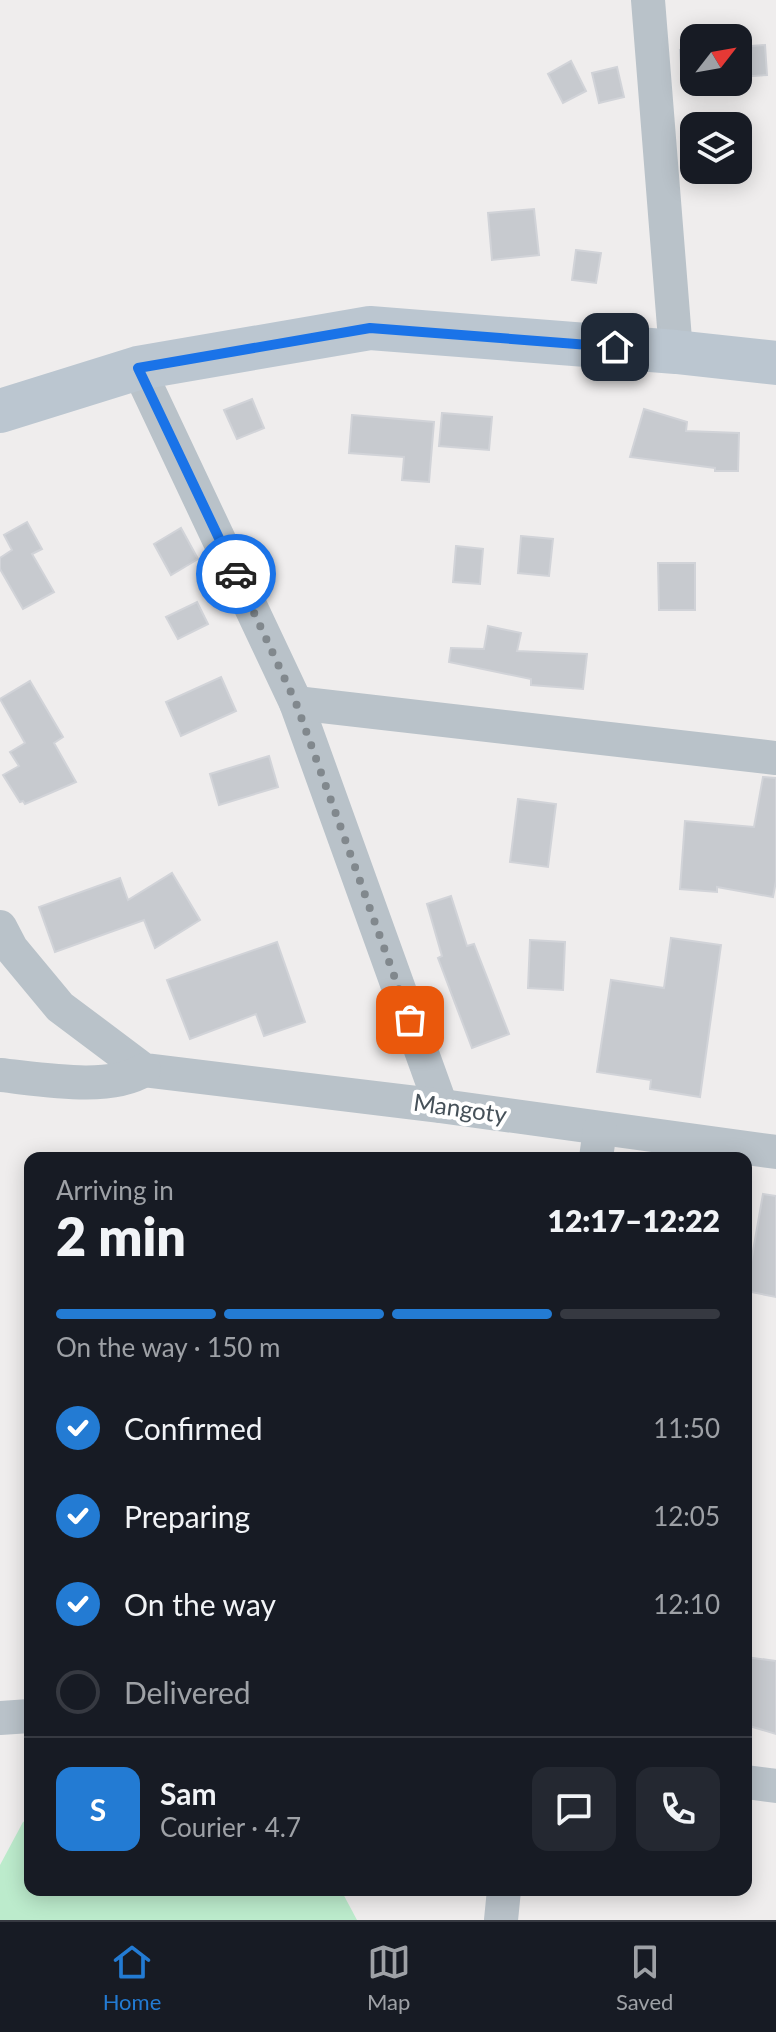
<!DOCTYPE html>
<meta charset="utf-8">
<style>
:root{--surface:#171b24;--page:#242831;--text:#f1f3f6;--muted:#9ea1a6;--line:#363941;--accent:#237bd3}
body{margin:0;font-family:Lato,sans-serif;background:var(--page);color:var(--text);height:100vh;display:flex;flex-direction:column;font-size:30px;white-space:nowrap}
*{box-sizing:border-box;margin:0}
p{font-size:26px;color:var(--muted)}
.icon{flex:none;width:44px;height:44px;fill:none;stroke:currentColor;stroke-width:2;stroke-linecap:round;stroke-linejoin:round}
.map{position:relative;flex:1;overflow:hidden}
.side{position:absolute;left:24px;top:1152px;width:728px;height:744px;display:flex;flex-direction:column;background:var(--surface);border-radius:16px;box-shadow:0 4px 20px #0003}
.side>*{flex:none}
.needle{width:52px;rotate:59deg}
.fabs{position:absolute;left:680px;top:24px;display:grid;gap:16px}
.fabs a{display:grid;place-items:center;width:72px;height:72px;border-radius:16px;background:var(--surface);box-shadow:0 4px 20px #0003;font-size:40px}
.pin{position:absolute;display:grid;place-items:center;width:68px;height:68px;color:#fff;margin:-34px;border-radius:16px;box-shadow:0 4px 12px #0006}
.courier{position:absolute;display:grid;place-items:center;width:80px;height:80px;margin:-40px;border:6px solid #1a73e8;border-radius:50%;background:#fff;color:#222;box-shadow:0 2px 10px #0007}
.head em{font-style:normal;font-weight:800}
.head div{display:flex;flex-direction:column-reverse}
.head{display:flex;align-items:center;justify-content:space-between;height:136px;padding:0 32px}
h1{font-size:52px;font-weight:800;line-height:60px}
.bar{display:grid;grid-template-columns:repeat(4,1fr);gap:12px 8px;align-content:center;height:96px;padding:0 32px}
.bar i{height:10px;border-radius:6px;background:var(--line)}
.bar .active{background:var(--accent)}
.bar p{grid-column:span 4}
.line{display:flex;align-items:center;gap:20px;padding:0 32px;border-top:2px solid var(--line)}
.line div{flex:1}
.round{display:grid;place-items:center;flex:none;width:84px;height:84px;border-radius:16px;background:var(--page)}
ol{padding:0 32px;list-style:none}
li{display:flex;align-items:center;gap:24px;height:88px}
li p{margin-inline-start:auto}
li .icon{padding:8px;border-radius:50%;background:var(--accent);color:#fff;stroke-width:4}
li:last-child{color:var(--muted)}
li i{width:44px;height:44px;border:4px solid var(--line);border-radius:50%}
.menu{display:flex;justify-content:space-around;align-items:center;height:112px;border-top:2px solid var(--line);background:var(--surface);font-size:22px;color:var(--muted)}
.menu a{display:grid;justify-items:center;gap:4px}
.menu .active{color:var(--accent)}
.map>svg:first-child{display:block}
</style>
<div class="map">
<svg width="776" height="1920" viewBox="0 0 776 1920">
<rect width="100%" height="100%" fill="#efeded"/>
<polygon fill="#bcebcc" points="30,1818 30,1890 341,1890 357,1920 0,1920 0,1865 23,1822"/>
<g fill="#c7cacf" stroke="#d1d3d8" stroke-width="2">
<polygon points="765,45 767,75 739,77 738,47"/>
<polygon points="680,50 694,50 694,78 682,79"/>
<polygon points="571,61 586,91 563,103 548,74"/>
<polygon points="617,67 624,97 599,103 592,73"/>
<polygon points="534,209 539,255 492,260 488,213"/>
<polygon points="576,250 601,253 596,283 572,280"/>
<polygon points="252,399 264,428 237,439 224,410"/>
<polygon points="644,409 687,422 686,431 739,433 738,471 715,471 715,468 630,457"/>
<polygon points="442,413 492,417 489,450 439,446"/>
<polygon points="352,415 434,422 429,482 402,480 404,457 349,453"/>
<polygon points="27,522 42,549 32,554 54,592 23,609 0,569 0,558 12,550 4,535"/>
<polygon points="181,528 198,559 171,575 154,544"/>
<polygon points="521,536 553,539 549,576 518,573"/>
<polygon points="456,546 483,549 480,584 453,582"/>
<polygon points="658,563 695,563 695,610 659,610"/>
<polygon points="197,602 208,624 178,639 166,617"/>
<polygon points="488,626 521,633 517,651 587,654 583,689 531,685 531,679 449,662 451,648 484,649"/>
<polygon points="221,677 236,711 181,736 166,702"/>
<polygon points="30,681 63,737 54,743 76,782 25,804 23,801 20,802 3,775 19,766 10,752 25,743 0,699"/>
<polygon points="269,756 278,787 219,805 210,774"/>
<polygon points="763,777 776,778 776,881 773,897 717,887 717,892 680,889 685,821 754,827"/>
<polygon points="518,799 556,804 548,867 510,862"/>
<polygon points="172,873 200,920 155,948 144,920 55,952 39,907 120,878 128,900"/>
<polygon points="451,896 467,946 474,944 509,1034 472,1048 438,958 442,956 427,904"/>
<polygon points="671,938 721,945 700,1097 650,1089 651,1080 597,1072 611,980 664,988"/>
<polygon points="530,940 565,942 563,990 528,988"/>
<polygon points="277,942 305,1022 264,1036 256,1014 190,1039 167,980"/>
<polygon points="763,1194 776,1196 776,1297 746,1291"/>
<polygon points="746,1657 776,1661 776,1734 746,1725"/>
</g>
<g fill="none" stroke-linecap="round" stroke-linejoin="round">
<g stroke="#b9c2c9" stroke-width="34">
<polyline points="648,0 676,352"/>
<polyline points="138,368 296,703 441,1106"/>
<polyline points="296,703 776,758"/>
<polyline points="0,927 11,948 60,1007 144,1070 441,1106 776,1152"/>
<path d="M0,1075c40,4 110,17 144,-5"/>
<polyline points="596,1158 600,1129"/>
<polyline points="0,1718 30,1716"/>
<polyline points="746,1782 776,1786"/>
<polyline points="501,1920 504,1890"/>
</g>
<polyline stroke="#bbc6d0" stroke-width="44" points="0,411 138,368 370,328 676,352 776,363"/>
</g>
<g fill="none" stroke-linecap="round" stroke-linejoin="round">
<polyline stroke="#81888d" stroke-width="8" stroke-dasharray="0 14.4" points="236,574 296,703 410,1020"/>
<polyline stroke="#1a73e8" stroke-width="10" points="236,574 138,368 370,328 615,347"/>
</g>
<g text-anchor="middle" stroke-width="8" stroke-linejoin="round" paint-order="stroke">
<g font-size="24" fill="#465159" stroke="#fff">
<text transform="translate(460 1109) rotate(8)" y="8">Mangoty</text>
</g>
</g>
</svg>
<div class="fabs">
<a><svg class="needle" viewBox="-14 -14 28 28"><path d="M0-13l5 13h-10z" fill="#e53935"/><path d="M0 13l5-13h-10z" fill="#9ea1a6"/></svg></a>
<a><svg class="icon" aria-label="layers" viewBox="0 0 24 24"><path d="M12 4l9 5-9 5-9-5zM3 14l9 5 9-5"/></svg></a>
</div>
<div class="pin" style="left:410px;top:1020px;background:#ea580c"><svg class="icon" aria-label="bag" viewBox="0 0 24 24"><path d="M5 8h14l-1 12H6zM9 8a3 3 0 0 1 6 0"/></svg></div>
<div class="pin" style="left:615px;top:347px;background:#1f2937"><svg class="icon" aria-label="home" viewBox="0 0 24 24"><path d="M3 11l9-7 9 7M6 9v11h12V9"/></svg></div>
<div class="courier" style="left:236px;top:574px"><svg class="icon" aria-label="car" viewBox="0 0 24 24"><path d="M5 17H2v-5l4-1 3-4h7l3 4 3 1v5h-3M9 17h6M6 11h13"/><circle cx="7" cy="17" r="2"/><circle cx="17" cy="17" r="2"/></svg></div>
<section class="side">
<div class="head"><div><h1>2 min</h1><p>Arriving in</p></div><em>12:17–12:22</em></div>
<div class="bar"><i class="active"></i><i class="active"></i><i class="active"></i><i></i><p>On the way · 150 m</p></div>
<ol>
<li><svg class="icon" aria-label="check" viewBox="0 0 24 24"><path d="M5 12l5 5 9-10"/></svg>Confirmed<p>11:50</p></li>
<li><svg class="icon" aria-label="check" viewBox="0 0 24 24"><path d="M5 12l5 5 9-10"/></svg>Preparing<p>12:05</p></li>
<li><svg class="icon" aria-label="check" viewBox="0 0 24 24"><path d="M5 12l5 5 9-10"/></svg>On the way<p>12:10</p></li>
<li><i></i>Delivered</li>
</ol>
<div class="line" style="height:144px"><b class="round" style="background:var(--accent);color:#fff">S</b><div><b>Sam</b><p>Courier · 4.7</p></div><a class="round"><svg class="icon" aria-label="chat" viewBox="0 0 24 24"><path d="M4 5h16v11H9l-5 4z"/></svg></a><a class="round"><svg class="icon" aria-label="phone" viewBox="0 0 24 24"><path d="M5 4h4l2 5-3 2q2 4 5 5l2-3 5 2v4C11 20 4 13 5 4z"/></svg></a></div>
</section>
</div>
<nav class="menu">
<a class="active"><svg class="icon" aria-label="home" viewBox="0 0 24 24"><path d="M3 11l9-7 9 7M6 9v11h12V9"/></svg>Home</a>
<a><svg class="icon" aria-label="map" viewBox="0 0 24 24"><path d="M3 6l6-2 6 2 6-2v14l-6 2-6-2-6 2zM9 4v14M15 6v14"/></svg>Map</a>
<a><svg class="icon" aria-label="saved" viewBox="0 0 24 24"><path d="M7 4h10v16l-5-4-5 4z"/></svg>Saved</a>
</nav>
